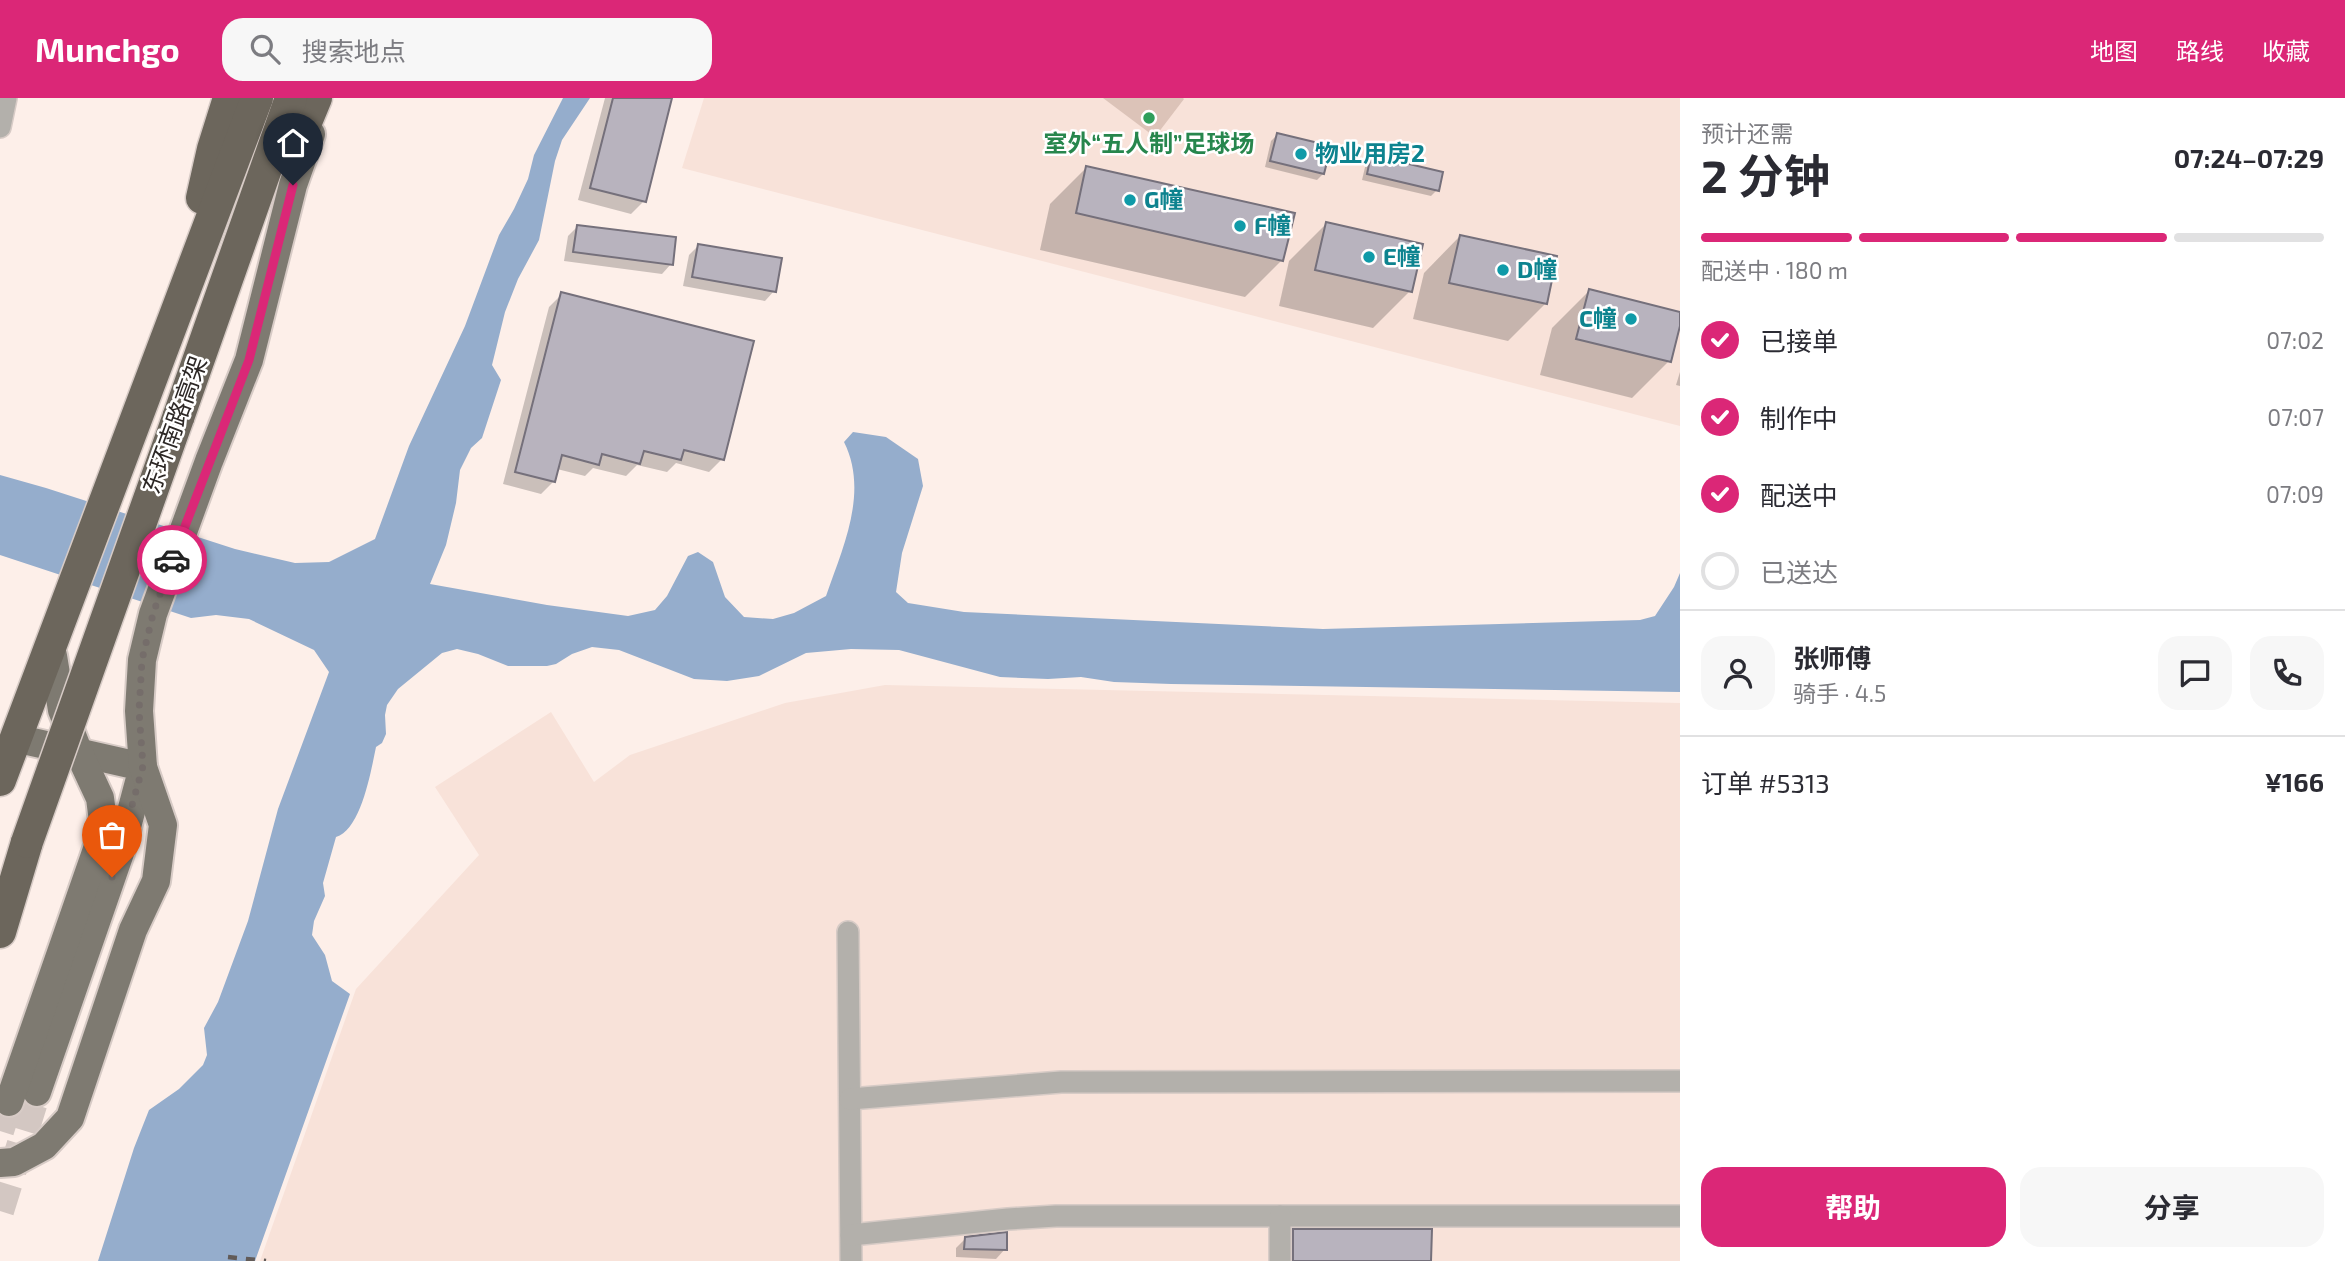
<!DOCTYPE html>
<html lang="zh">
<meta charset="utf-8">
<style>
:root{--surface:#fff;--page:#f7f7f7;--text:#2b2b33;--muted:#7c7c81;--line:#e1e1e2;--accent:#db2777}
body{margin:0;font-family:"Exo 2","Noto Sans SC",sans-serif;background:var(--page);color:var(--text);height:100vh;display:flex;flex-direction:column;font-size:26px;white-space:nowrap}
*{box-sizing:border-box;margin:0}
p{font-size:23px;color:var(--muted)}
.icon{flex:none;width:38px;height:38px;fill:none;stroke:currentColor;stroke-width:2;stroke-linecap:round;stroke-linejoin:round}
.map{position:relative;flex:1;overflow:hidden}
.sheet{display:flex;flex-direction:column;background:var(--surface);width:665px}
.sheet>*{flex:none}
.pin{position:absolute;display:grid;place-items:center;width:60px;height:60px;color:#fff;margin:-72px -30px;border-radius:50% 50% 50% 0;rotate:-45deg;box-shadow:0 0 7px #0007}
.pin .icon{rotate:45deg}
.courier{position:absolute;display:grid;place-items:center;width:70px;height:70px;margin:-35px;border:5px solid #db2777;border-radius:50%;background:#fff;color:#222;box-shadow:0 2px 9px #0007}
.overview em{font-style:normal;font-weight:700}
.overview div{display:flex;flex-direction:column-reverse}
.overview{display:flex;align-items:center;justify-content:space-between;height:119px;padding:0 21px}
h1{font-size:46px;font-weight:700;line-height:52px}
.bar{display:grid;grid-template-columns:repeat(4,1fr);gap:10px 7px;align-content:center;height:84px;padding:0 21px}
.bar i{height:9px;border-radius:5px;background:var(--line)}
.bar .active{background:var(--accent)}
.bar p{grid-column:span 4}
.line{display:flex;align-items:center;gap:18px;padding:0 21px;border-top:2px solid var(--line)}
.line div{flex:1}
.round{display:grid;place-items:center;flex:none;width:74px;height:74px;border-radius:21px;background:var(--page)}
ol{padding:0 21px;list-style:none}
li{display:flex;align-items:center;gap:21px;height:77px}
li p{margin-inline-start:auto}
li .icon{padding:7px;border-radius:50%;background:var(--accent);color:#fff;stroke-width:4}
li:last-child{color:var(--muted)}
li i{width:38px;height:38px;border:4px solid var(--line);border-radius:50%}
.action{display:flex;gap:14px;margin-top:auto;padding:14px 21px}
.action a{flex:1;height:80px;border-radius:21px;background:var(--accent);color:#fff;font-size:28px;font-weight:700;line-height:80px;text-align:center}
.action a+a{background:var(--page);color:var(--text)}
header{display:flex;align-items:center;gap:42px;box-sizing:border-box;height:98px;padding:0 35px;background:var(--accent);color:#fff}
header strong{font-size:33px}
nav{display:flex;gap:38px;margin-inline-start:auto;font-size:24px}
.search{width:490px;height:63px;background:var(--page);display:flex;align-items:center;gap:18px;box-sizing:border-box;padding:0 24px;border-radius:21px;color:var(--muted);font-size:26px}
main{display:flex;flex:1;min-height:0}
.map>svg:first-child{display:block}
</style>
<header>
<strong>Munchgo</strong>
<div class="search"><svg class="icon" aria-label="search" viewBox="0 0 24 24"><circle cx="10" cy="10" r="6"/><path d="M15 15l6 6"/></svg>搜索地点</div>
<nav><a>地图</a><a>路线</a><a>收藏</a></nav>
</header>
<main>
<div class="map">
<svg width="1680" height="1163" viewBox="0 0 1680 1163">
<rect width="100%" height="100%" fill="#fdefe9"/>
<g fill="#f8e2d9">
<polygon points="704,0 1680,0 1680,328 682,70"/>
<polygon points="885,587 1680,605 1680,1163 260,1163 356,891 479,757 435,689 551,614 594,684 630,657 785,605"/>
</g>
<polygon fill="#dcc3b8" points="1103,0 1183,0 1184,1 1155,39"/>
<path fill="#95adcc" d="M563,0h27l-28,42 -7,21 -16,79 -21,39 -13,33 -13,53 9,15 -19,58 -11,10 -11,22 -4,33 -10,42 -16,39 117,21 81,11 27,-6 12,-14 21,-40 10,-4 15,10 12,35 19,20 29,2 21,-6 32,-17c17,-49 43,-104 18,-154l9,-10 33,5 32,22 5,27 -21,67 -6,39 12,11 56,9 359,17 317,-9 15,-4 19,-29 6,-14v119l-509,-8 -57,-2 -33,-5 -33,2 -48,-2 -101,-27 -48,-1 -45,4 -47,23 -32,5 -33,-2 -75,-29 -27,-3 -20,7 -16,10 -9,2h-39l-30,-12 -21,-5 -15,4 -44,36 -11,16 -2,10 1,19 -4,9 -6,4c-5,24 -15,83 -40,90l-13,46 2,13 -11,25 -2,14 13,20 7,26 18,13 -95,267h-157l36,-113 15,-38 30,-21 24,-24 4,-10 -3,-27 14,-26 30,-81 30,-112 51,-137 -15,-22 -65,-31 -33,-4 -25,3 -191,-63v-80l46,13 189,61 60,14 34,-1 46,-23 34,-93 56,-120 34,-91 15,-26 14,-30 6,-24z"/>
<g fill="#0003">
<polygon points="605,0 671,0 644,103 631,116 578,102"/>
<polygon points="1277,37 1323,76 1317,82 1265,69 1271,43"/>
<polygon points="1372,59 1437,92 1431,98 1362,82 1366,65"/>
<polygon points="1087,69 1282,162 1245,199 1040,152 1050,106"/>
<polygon points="1326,126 1410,193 1373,230 1279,208 1289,163"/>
<polygon points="577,129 671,166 662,176 564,163 568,138"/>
<polygon points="1460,138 1555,160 1545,206 1508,243 1413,221 1424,175"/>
<polygon points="698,148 774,193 765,203 683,188 689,157"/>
<polygon points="1589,193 1680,215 1669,263 1632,300 1540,277 1552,230"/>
<polygon points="562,196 722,361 709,374 676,365 667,374 637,367 626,378 593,370 585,378 557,371 554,383 541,396 503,386 549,209"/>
<polygon points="1680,274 1680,288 1676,287"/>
<polygon points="1294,1133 1429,1163 1284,1163 1284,1142"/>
<polygon points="966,1140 1005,1151 996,1161 956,1159 956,1150"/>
</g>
<g fill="#b8b3be" stroke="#75707b" stroke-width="2">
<polygon points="613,0 672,0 646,104 590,90"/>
<polygon points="1277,35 1331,48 1324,76 1270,63"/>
<polygon points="1371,57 1443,74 1439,93 1367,76"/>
<polygon points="1086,68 1295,115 1283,163 1076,115"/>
<polygon points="1326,124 1423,146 1412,194 1315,172"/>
<polygon points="577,127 676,139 673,167 573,154"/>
<polygon points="1460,137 1557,158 1547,206 1449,185"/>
<polygon points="698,146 782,160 776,194 692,179"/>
<polygon points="1589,191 1680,214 1680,228 1671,264 1576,241"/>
<polygon points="561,194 754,243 724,362 684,352 681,362 644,353 640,366 602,356 599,367 562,357 555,384 515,374"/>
<polygon points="1293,1131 1432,1131 1431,1163 1293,1163"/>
<polygon points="1007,1134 1007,1152 964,1151 965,1139"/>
</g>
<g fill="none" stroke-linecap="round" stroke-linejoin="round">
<g stroke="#d3c7c2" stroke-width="28" stroke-dasharray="28 14" stroke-linecap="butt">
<polyline points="0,1033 9,1004"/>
<polyline points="0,1113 37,994"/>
</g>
<defs>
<g id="minor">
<polyline points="0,29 6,0"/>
<polyline points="848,834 851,1163"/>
<polyline points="850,1001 1061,984 1680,983"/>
<polyline points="851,1137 1008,1121 1056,1118 1680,1118"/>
<polyline points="1280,1163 1280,1118"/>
</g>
<g id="major">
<polyline points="19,641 143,669 120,755 37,994"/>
<polyline points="9,1004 104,731 100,700 79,655 62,612 53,558"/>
<polyline points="0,1065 14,1064 44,1048 70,1020 133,832 156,783 163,727 143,669 139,613 142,562 153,516 209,363 249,262 293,87 311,36"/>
</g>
<g id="highway">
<polyline points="292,58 316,0"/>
<polyline points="202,100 213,51 229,0"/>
<polyline points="178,320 291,0"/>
<polyline points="0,682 257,0"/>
<polyline points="0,834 27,744"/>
</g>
</defs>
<use href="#minor" stroke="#d7cbc6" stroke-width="24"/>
<use href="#major" stroke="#d7cbc6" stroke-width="32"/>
<use href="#highway" stroke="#d7cbc6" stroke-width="35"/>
<use href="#minor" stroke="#b3b0ab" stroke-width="21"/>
<use href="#major" stroke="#7e7a71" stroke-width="28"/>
<use href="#highway" stroke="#6c665c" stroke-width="32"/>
<polyline stroke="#625b58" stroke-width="4.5" stroke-dasharray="9 9" stroke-linecap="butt" points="228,1159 266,1163"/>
<defs>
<polyline id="highway-bridge" points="27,744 178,320"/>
</defs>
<use href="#highway-bridge" stroke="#d7cbc6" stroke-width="35" stroke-linecap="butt"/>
<use href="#highway-bridge" stroke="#6c665c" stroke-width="32"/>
</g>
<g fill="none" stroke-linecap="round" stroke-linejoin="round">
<polyline stroke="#756d6a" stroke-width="7" stroke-dasharray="0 12.6" points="112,779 143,668 139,613 142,562 153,516 172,462"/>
<polyline stroke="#db2777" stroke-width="9" points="172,462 249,262 293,87"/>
</g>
<circle fill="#2e9e5b" stroke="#fff" stroke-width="2.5" cx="1149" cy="20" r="7"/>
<g fill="#0f9aa8" stroke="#fff" stroke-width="2.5">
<circle cx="1301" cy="56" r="7"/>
<circle cx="1130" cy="102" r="7"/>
<circle cx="1240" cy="128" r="7"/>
<circle cx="1369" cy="159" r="7"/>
<circle cx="1503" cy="172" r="7"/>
<circle cx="1631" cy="221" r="7"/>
</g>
<g text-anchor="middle" stroke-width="5" stroke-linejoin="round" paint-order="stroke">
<g font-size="24" font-weight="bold" fill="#27864d" stroke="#fff">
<text x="1149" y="54">室外“五人制”足球场</text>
</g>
<g font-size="24" font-weight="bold" fill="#0d838f" stroke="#fff" text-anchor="start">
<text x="1315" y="64">物业用房2</text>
<text x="1144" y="110">G幢</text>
<text x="1254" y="136">F幢</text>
<text x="1383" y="167">E幢</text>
<text x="1517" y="180">D幢</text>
<text x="1617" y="229" text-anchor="end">C幢</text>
</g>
<g font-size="24" fill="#2c2725" stroke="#fff">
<text transform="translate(175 327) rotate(-70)" y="8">东环南路高架</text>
</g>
</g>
</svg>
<div class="pin" style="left:112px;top:779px;background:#ea580c"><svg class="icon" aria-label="bag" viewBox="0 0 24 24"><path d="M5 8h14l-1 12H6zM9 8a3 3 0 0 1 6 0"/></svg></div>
<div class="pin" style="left:293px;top:87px;background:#1f2937"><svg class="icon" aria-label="home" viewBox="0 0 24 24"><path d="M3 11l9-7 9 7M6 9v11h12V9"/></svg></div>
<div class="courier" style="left:172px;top:462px"><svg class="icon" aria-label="car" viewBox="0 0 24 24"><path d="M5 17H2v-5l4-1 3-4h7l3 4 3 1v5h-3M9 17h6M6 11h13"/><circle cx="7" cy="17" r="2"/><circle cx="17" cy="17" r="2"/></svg></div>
</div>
<section class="sheet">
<div class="overview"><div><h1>2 分钟</h1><p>预计还需</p></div><em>07:24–07:29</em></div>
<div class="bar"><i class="active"></i><i class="active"></i><i class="active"></i><i></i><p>配送中 · 180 m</p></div>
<ol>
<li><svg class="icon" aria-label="check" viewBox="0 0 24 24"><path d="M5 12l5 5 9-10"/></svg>已接单<p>07:02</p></li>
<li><svg class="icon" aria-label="check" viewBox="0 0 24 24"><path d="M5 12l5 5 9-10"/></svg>制作中<p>07:07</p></li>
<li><svg class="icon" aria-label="check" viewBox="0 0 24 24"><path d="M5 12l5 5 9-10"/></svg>配送中<p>07:09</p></li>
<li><i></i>已送达</li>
</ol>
<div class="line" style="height:126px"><a class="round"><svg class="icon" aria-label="person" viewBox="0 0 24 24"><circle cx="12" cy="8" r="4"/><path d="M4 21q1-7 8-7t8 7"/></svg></a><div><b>张师傅</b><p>骑手 · 4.5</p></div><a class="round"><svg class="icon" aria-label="chat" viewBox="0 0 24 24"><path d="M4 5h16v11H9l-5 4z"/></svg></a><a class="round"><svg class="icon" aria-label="phone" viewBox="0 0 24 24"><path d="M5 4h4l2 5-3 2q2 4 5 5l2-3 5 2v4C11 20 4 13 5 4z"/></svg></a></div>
<div class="line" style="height:91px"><div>订单 #5313</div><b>¥166</b></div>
<div class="action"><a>帮助</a><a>分享</a></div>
</section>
</main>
